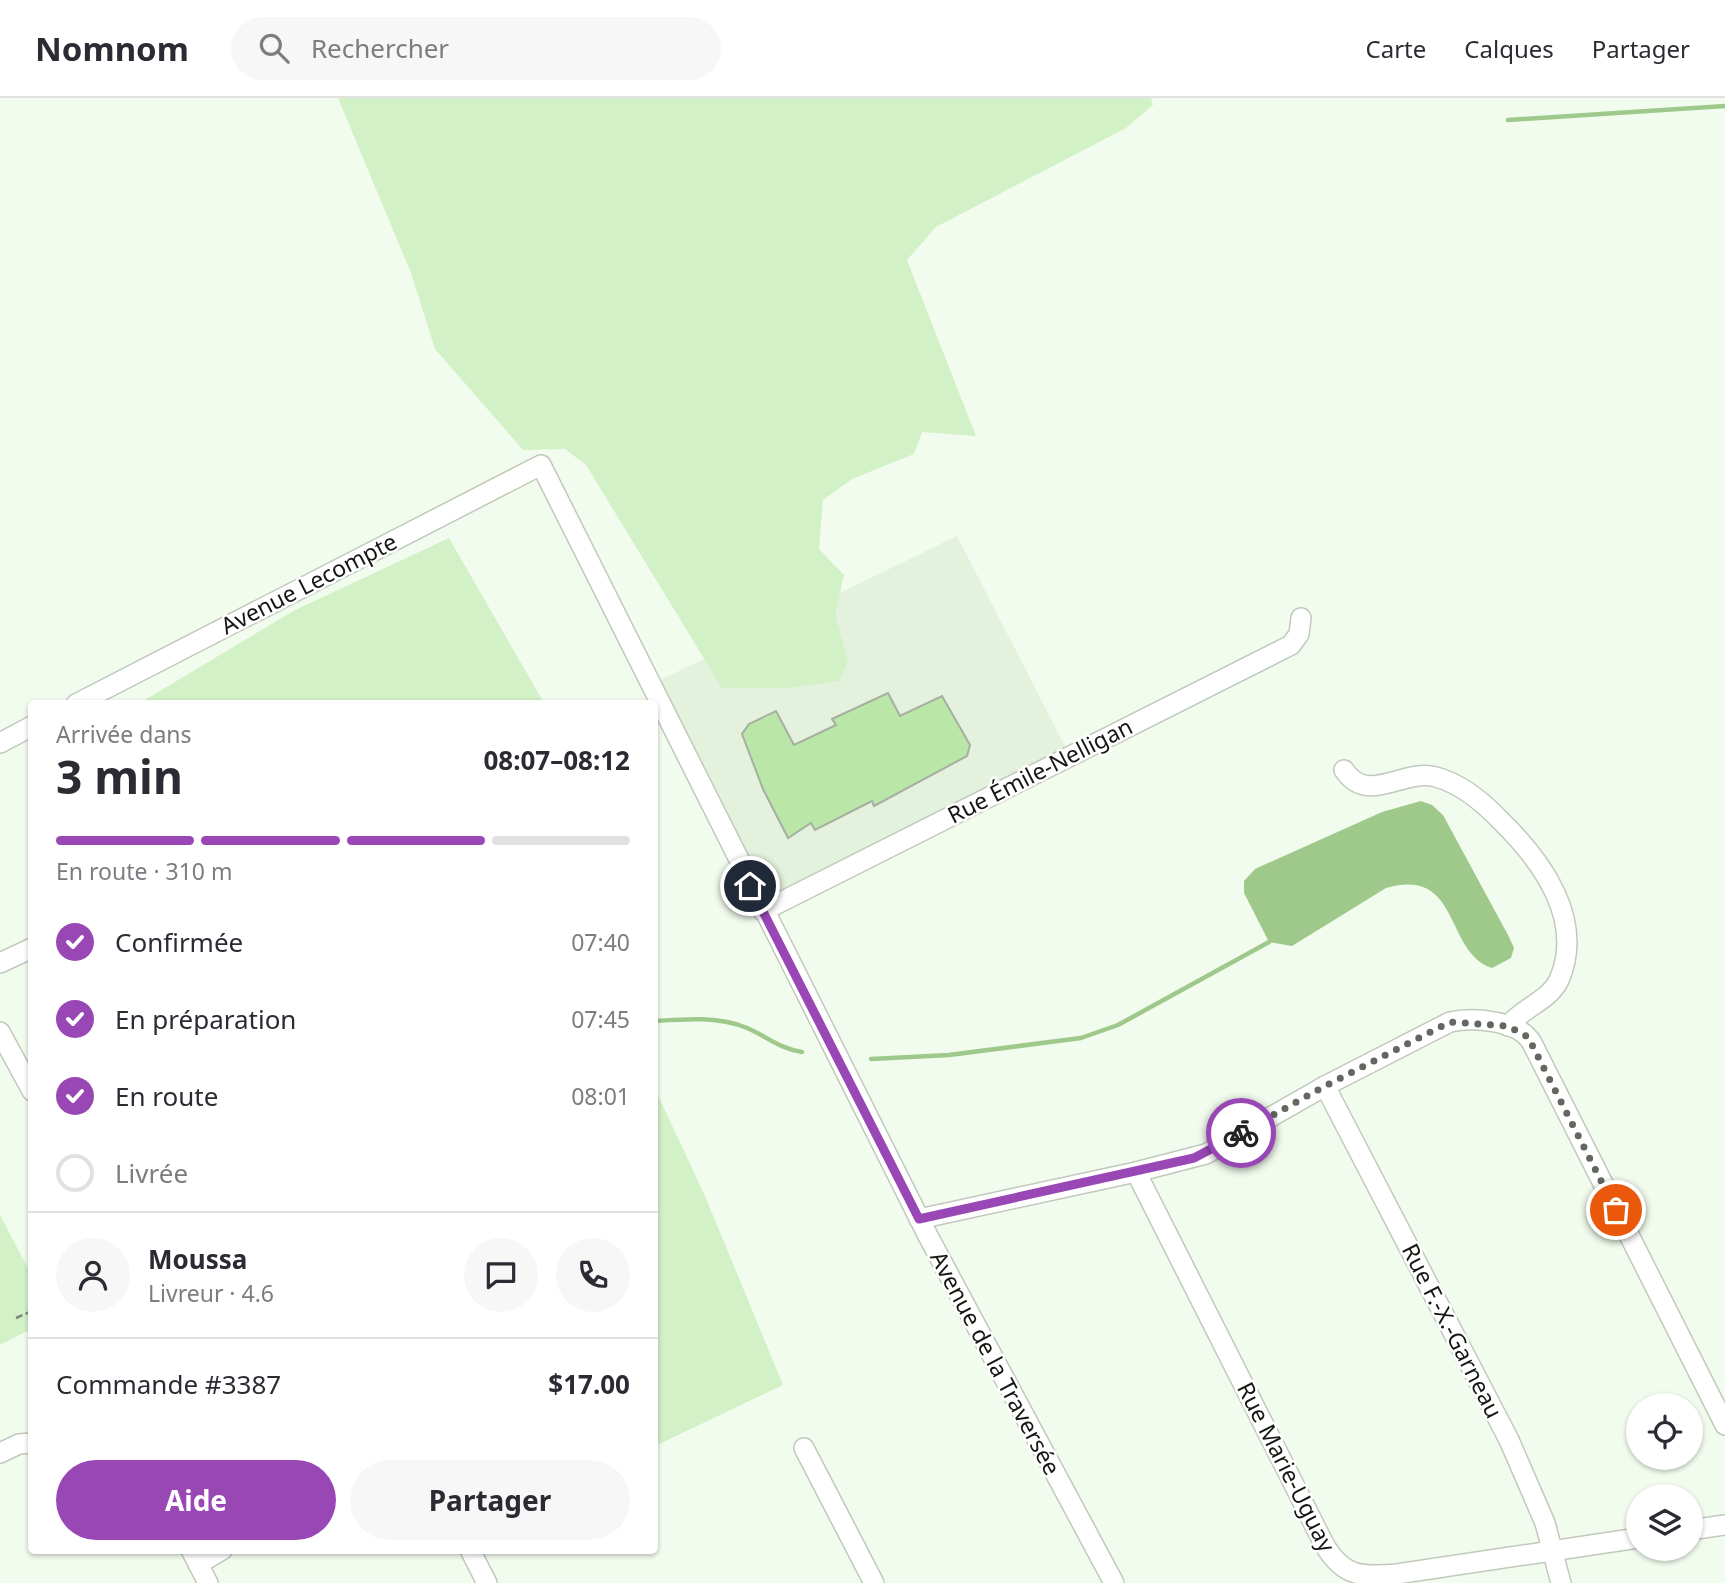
<!DOCTYPE html>
<html lang="fr">
<meta charset="utf-8">
<style>
:root{--surface:#fff;--page:#f7f7f7;--text:#2b2b33;--muted:#7c7c81;--line:#e1e1e2;--accent:#9a47b6}
body{margin:0;font-family:"Noto Sans",sans-serif;background:var(--page);color:var(--text);height:100vh;display:flex;flex-direction:column;font-size:26px;white-space:nowrap}
*{box-sizing:border-box;margin:0}
p{font-size:23px;color:var(--muted)}
.icon{flex:none;width:38px;height:38px;fill:none;stroke:currentColor;stroke-width:2;stroke-linecap:round;stroke-linejoin:round}
.map{position:relative;flex:1;overflow:hidden}
.drawer{position:absolute;left:28px;top:602px;width:630px;height:854px;display:flex;flex-direction:column;background:var(--surface);border-radius:7px;box-shadow:0 2px 5px #0004}
.drawer>*{flex:none}
.fabs{position:absolute;left:1626px;top:1295px;display:grid;gap:14px}
.fabs a{display:grid;place-items:center;width:77px;height:77px;border-radius:50%;background:var(--surface);box-shadow:0 2px 5px #0004;font-size:35px}
.pin{position:absolute;display:grid;place-items:center;width:60px;height:60px;color:#fff;margin:-30px;border:4px solid #fff;border-radius:50%;box-shadow:0 2px 7px #0007}
.courier{position:absolute;display:grid;place-items:center;width:70px;height:70px;margin:-35px;border:5px solid #9a47b6;border-radius:50%;background:#fff;color:#222;box-shadow:0 2px 9px #0007}
.summary em{font-style:normal;font-weight:700}
.summary div{display:flex;flex-direction:column-reverse}
.summary{display:flex;align-items:center;justify-content:space-between;height:119px;padding:0 28px}
h1{font-size:46px;font-weight:700;line-height:52px}
.bar{display:grid;grid-template-columns:repeat(4,1fr);gap:10px 7px;align-content:center;height:84px;padding:0 28px}
.bar i{height:9px;border-radius:5px;background:var(--line)}
.bar .current{background:var(--accent)}
.bar p{grid-column:span 4}
.line{display:flex;align-items:center;gap:18px;padding:0 28px;border-top:2px solid var(--line)}
.line div{flex:1}
.round{display:grid;place-items:center;flex:none;width:74px;height:74px;border-radius:37px;background:var(--page)}
ol{padding:0 28px;list-style:none}
li{display:flex;align-items:center;gap:21px;height:77px}
li p{margin-inline-start:auto}
li .icon{padding:7px;border-radius:50%;background:var(--accent);color:#fff;stroke-width:4}
li:last-child{color:var(--muted)}
li i{width:38px;height:38px;border:4px solid var(--line);border-radius:50%}
.button{display:flex;gap:14px;margin-top:auto;padding:14px 28px}
.button a{flex:1;height:80px;border-radius:42px;background:var(--accent);color:#fff;font-size:28px;font-weight:700;line-height:80px;text-align:center}
.button a+a{background:var(--page);color:var(--text)}
header{display:flex;align-items:center;gap:42px;box-sizing:border-box;height:98px;padding:0 35px;background:var(--surface);border-bottom:2px solid var(--line)}
header strong{font-size:33px}
nav{display:flex;gap:38px;margin-inline-start:auto;font-size:24px}
.search{width:490px;height:63px;background:var(--page);display:flex;align-items:center;gap:18px;box-sizing:border-box;padding:0 24px;border-radius:38px;color:var(--muted);font-size:26px}
.map>svg:first-child{display:block}
</style>
<header>
<strong>Nomnom</strong>
<div class="search"><svg class="icon" aria-label="search" viewBox="0 0 24 24"><circle cx="10" cy="10" r="6"/><path d="M15 15l6 6"/></svg>Rechercher</div>
<nav><a>Carte</a><a>Calques</a><a>Partager</a></nav>
</header>
<div class="map">
<svg width="1725" height="1485" viewBox="0 0 1725 1485">
<rect width="100%" height="100%" fill="#f2fcee"/>
<polygon fill="#e3f1dd" points="957,438 1070,658 763,813 650,587"/>
<g fill="#d2f1c6">
<polygon points="338,0 1151,0 1153,7 1126,30 936,129 907,162 976,338 922,334 914,356 852,381 823,402 819,451 844,477 835,517 848,563 839,583 788,590 722,590 586,367 565,351 523,352 435,251 411,175"/>
<polygon points="449,440 544,605 144,606 143,603 293,513"/>
<polygon points="655,991 705,1098 783,1287 655,1348"/>
<polygon points="0,1117 31,1176 31,1231 0,1247"/>
</g>
<path fill="#9ec98b" d="M1421,703l11,4 11,10 65,120 6,13 -3,10 -19,10c-48,-16 -31,-102 -106,-80l-94,58 -23,-4 -25,-49v-12l11,-12 127,-57z"/>
<g fill="none" stroke-linecap="round" stroke-linejoin="round">
<g stroke="#9ec98b" stroke-width="4.5">
<polyline points="1508,22 1725,8"/>
<path d="M654,923c30,-2 65,-5 93,7 19,8 33,21 55,24"/>
<polyline points="871,961 949,957 1081,940 1118,927 1269,844"/>
</g>
</g>
<polygon fill="#bae7a7" stroke="#a6afa2" stroke-width="2" points="888,595 900,618 942,598 970,647 967,658 874,708 872,703 815,732 811,725 788,740 763,691 742,636 749,626 776,613 794,647 836,627 832,621"/>
<g fill="none" stroke-linecap="round" stroke-linejoin="round">
<defs>
<g id="minor">
<polyline points="76,606 541,367 927,1136 1114,1485"/>
<polyline points="0,645 32,628"/>
<path d="M1344,672c24,36 59,-2 92,7 26,7 47,25 65,44 41,40 84,99 58,159 -10,21 -37,28 -51,46"/>
<polyline points="763,813 1291,547 1299,536 1301,520"/>
<polyline points="0,865 32,850"/>
<polyline points="0,934 32,993"/>
<polyline points="1325,988 1509,1342 1545,1425 1561,1485"/>
<path d="M1136,1074l188,372c19,33 37,33 73,30l241,-36"/>
<path d="M919,1121l217,-47 70,-18 119,-68 125,-64c23,-5 69,-2 82,21l193,382"/>
<polyline points="804,1350 874,1485"/>
<polyline points="0,1355 19,1346 32,1345"/>
<polyline points="1690,1432 1725,1427"/>
<polyline points="191,1452 208,1485"/>
<polyline points="470,1452 487,1485"/>
<polyline points="198,1466 222,1452"/>
</g>
</defs>
<use href="#minor" stroke="#c0c9bc" stroke-width="22"/>
<polyline stroke="#80867d" stroke-width="2.5" stroke-dasharray="7 3.5" stroke-linecap="butt" points="16,1220 32,1213"/>
<use href="#minor" stroke="#fff" stroke-width="19"/>
</g>
<g fill="none" stroke-linecap="round" stroke-linejoin="round">
<polyline stroke="#62675f" stroke-width="7" stroke-dasharray="0 12.6" points="1241,1035 1325,988 1450,924 1508,928 1528,939 1616,1112"/>
<polyline stroke="#9a47b6" stroke-width="9" points="750,788 919,1121 1194,1060 1241,1035"/>
</g>
<g text-anchor="middle" stroke-width="5" stroke-linejoin="round" paint-order="stroke">
<g font-size="23" fill="#141712" stroke="#fff">
<text transform="translate(309 486) rotate(-27)" y="8">Avenue Lecompte</text>
<text transform="translate(1040 673) rotate(-27)" y="8">Rue Émile-Nelligan</text>
<text transform="translate(1452 1233) rotate(63)" y="8">Rue F.-X.-Garneau</text>
<text transform="translate(995 1265) rotate(62)" y="8">Avenue de la Traversée</text>
<text transform="translate(1286 1369) rotate(63)" y="8">Rue Marie-Uguay</text>
</g>
</g>
</svg>
<div class="fabs">
<a><svg class="icon" aria-label="locate" viewBox="0 0 24 24"><circle cx="12" cy="12" r="6"/><path d="M12 2v4M12 18v4M2 12h4M18 12h4"/></svg></a>
<a><svg class="icon" aria-label="layers" viewBox="0 0 24 24"><path d="M12 4l9 5-9 5-9-5zM3 14l9 5 9-5"/></svg></a>
</div>
<div class="pin" style="left:1616px;top:1112px;background:#ea580c"><svg class="icon" aria-label="bag" viewBox="0 0 24 24"><path d="M5 8h14l-1 12H6zM9 8a3 3 0 0 1 6 0"/></svg></div>
<div class="pin" style="left:750px;top:788px;background:#1f2937"><svg class="icon" aria-label="home" viewBox="0 0 24 24"><path d="M3 11l9-7 9 7M6 9v11h12V9"/></svg></div>
<div class="courier" style="left:1241px;top:1035px"><svg class="icon" aria-label="bike" viewBox="0 0 24 24"><circle cx="6" cy="16" r="4"/><circle cx="18" cy="16" r="4"/><path d="M6 16l4-8h5l3 8M10 8l3 8H6M13 5h3"/></svg></div>
<section class="drawer">
<div class="summary"><div><h1>3 min</h1><p>Arrivée dans</p></div><em>08:07–08:12</em></div>
<div class="bar"><i class="current"></i><i class="current"></i><i class="current"></i><i></i><p>En route · 310 m</p></div>
<ol>
<li><svg class="icon" aria-label="check" viewBox="0 0 24 24"><path d="M5 12l5 5 9-10"/></svg>Confirmée<p>07:40</p></li>
<li><svg class="icon" aria-label="check" viewBox="0 0 24 24"><path d="M5 12l5 5 9-10"/></svg>En préparation<p>07:45</p></li>
<li><svg class="icon" aria-label="check" viewBox="0 0 24 24"><path d="M5 12l5 5 9-10"/></svg>En route<p>08:01</p></li>
<li><i></i>Livrée</li>
</ol>
<div class="line" style="height:126px"><a class="round"><svg class="icon" aria-label="person" viewBox="0 0 24 24"><circle cx="12" cy="8" r="4"/><path d="M4 21q1-7 8-7t8 7"/></svg></a><div><b>Moussa</b><p>Livreur · 4.6</p></div><a class="round"><svg class="icon" aria-label="chat" viewBox="0 0 24 24"><path d="M4 5h16v11H9l-5 4z"/></svg></a><a class="round"><svg class="icon" aria-label="phone" viewBox="0 0 24 24"><path d="M5 4h4l2 5-3 2q2 4 5 5l2-3 5 2v4C11 20 4 13 5 4z"/></svg></a></div>
<div class="line" style="height:91px"><div>Commande #3387</div><b>$17.00</b></div>
<div class="button"><a>Aide</a><a>Partager</a></div>
</section>
</div>
